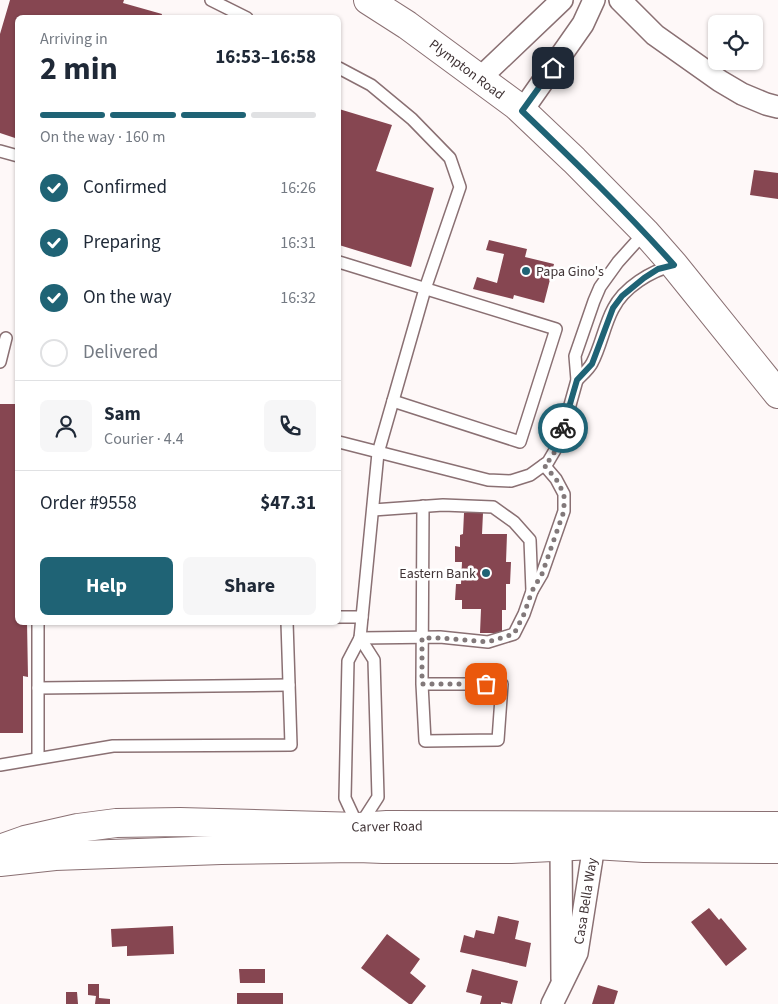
<!DOCTYPE html>
<meta charset="utf-8">
<style>
:root{--surface:#fff;--page:#f6f6f7;--text:#1f2937;--muted:#747a83;--line:#e0e1e3;--accent:#1f6375}
body{margin:0;font-family:"Source Sans 3",sans-serif;background:var(--page);color:var(--text);height:100vh;display:flex;flex-direction:column;font-size:19px;white-space:nowrap}
*{box-sizing:border-box;margin:0}
p{font-size:16px;color:var(--muted)}
.icon{flex:none;width:28px;height:28px;fill:none;stroke:currentColor;stroke-width:2;stroke-linecap:round;stroke-linejoin:round}
.map{position:relative;flex:1;overflow:hidden}
.details{position:absolute;left:15px;top:15px;width:326px;height:610px;display:flex;flex-direction:column;background:var(--surface);border-radius:8px;box-shadow:0 1px 4px #0004}
.details>*{flex:none}
.buttons{position:absolute;left:708px;top:15px;display:grid;gap:10px}
.buttons a{display:grid;place-items:center;width:55px;height:55px;border-radius:8px;background:var(--surface);box-shadow:0 1px 4px #0004;font-size:25px}
.pin{position:absolute;display:grid;place-items:center;width:42px;height:42px;color:#fff;margin:-21px;border-radius:10px;box-shadow:0 2px 8px #0006}
.courier{position:absolute;display:grid;place-items:center;width:50px;height:50px;margin:-25px;border:4px solid #1f6375;border-radius:50%;background:#fff;color:#222;box-shadow:0 1px 6px #0007}
.overview em{font-style:normal;font-weight:700}
.overview div{display:flex;flex-direction:column-reverse}
.overview{display:flex;align-items:center;justify-content:space-between;height:85px;padding:0 25px}
h1{font-size:32px;font-weight:700;line-height:38px}
.bar{display:grid;grid-template-columns:repeat(4,1fr);gap:8px 5px;align-content:center;height:60px;padding:0 25px}
.bar i{height:6px;border-radius:4px;background:var(--line)}
.bar .active{background:var(--accent)}
.bar p{grid-column:span 4}
.line{display:flex;align-items:center;gap:12px;padding:0 25px;border-top:1px solid var(--line)}
.line div{flex:1}
.round{display:grid;place-items:center;flex:none;width:52px;height:52px;border-radius:8px;background:var(--page)}
ol{padding:0 25px;list-style:none}
li{display:flex;align-items:center;gap:15px;height:55px}
li p{margin-inline-start:auto}
li .icon{padding:5px;border-radius:50%;background:var(--accent);color:#fff;stroke-width:4}
li:last-child{color:var(--muted)}
li i{width:28px;height:28px;border:2px solid var(--line);border-radius:50%}
.cta{display:flex;gap:10px;margin-top:auto;padding:10px 25px}
.cta a{flex:1;height:58px;border-radius:8px;background:var(--accent);color:#fff;font-size:20px;font-weight:700;line-height:58px;text-align:center}
.cta a+a{background:var(--page);color:var(--text)}
.map>svg:first-child{display:block}
</style>
<div class="map">
<svg width="778" height="1004" viewBox="0 0 778 1004">
<rect width="100%" height="100%" fill="#fef8f8"/>
<g fill="#864651">
<polygon points="10,0 124,0 123,3 162,14 161,18 18,18 18,139 0,133 0,34"/>
<polygon points="339,109 392,125 376,171 434,188 411,267 339,245"/>
<polygon points="754,170 778,173 778,199 750,195"/>
<polygon points="489,240 527,249 525,257 554,264 544,303 514,295 513,299 473,289 477,277 497,283 504,254 486,250"/>
<polygon points="0,404 18,404 18,622 27,622 28,677 23,676 23,733 0,733"/>
<polygon points="464,513 483,513 482,534 507,534 506,562 511,562 510,584 506,584 506,610 502,610 502,633 480,633 481,609 462,609 462,600 455,600 456,584 461,584 462,562 455,562 455,546 460,547 460,535 463,534"/>
<polygon points="709,908 719,920 721,918 747,949 726,966 691,922"/>
<polygon points="498,916 519,921 515,939 531,943 526,967 460,952 464,935 474,938 476,930 494,934"/>
<polygon points="173,926 174,954 127,956 127,946 112,947 111,929"/>
<polygon points="387,934 420,959 410,973 426,986 412,1004 409,1004 361,968"/>
<polygon points="239,969 265,969 265,983 240,983"/>
<polygon points="472,969 518,981 512,1004 501,1002 501,1004 480,1004 482,996 466,992"/>
<polygon points="88,984 99,984 99,998 110,999 110,1004 95,1004 96,996 88,995"/>
<polygon points="598,985 618,991 614,1004 592,1004"/>
<polygon points="66,992 77,992 78,1004 66,1004"/>
<rect x="237" y="993" width="46" height="11"/>
</g>
<g fill="none" stroke-linecap="round" stroke-linejoin="round">
<defs>
<g id="lane">
<polyline points="211,0 247,18"/>
<polyline points="339,68 371,85 412,119 450,158 460,187 425,289 378,453 360,638 348,661 345,798 358,826"/>
<polyline points="0,151 18,156"/>
<polyline points="339,262 556,329 520,442 393,401"/>
<polyline points="0,362 6,338"/>
<path d="M577,380c5,-5 12,-11 15,-17 9,-17 12,-37 21,-54 11,-22 38,-38 61,-44"/>
<polyline points="339,442 488,480 511,481 530,475 548,462 558,445 565,423 577,380 575,356 594,301 600,287 618,262 645,232"/>
<polyline points="532,591 542,574 564,511 564,494 556,479 544,465"/>
<polyline points="339,617 362,617"/>
<polyline points="360,638 440,637 488,642 514,634 524,614 532,591 530,540 514,522 493,507 443,505 373,510"/>
<polyline points="422,684 502,684 498,740 425,741 422,684 423,506"/>
<polyline points="38,688 289,685"/>
<polyline points="38,758 38,622"/>
<polyline points="0,765 113,746 291,745 287,622"/>
<polyline points="360,825 378,797 374,660 360,638"/>
</g>
<g id="street">
<polyline points="620,0 655,35 720,81 742,94 766,104 778,107"/>
<polyline points="479,79 562,0"/>
<polyline points="522,111 583,24 594,0"/>
<polyline points="561,847 562,979"/>
<polyline points="552,1004 577,953 594,845"/>
</g>
<polyline id="secondary" points="368,0 407,25 517,106 574,160 645,232 674,265 778,394"/>
<g id="highway">
<polyline points="0,849 25,840 78,828 116,823 180,822 359,827 387,825 778,826"/>
<polyline points="0,862 55,856 221,850 358,848 383,849 511,849 594,845 644,848 778,849"/>
</g>
</defs>
<use href="#lane" stroke="#8a7073" stroke-width="14"/>
<use href="#street" stroke="#8a7073" stroke-width="24"/>
<use href="#secondary" stroke="#8a7073" stroke-width="30"/>
<use href="#highway" stroke="#8a7073" stroke-width="30"/>
<use href="#lane" stroke="#fff" stroke-width="11"/>
<use href="#street" stroke="#fff" stroke-width="21"/>
<use href="#secondary" stroke="#fff" stroke-width="28"/>
<use href="#highway" stroke="#fff" stroke-width="28"/>
</g>
<g fill="none" stroke-linecap="round" stroke-linejoin="round">
<path stroke="#82797a" stroke-width="5" stroke-dasharray="0 9" d="M486,684h-64v-46h18l48,4 26,-8 10,-20 8,-23 10,-17 22,-63v-17l-8,-15 -12,-14c11,-8 15,-24 19,-37"/>
<path stroke="#1f6375" stroke-width="6" d="M553,68l-31,43c52,50 104,100 152,154l-16,4 -14,9 -22,18 -9,12 -21,56 -15,16 -14,48"/>
</g>
<g fill="#1f6375" stroke="#fff" stroke-width="2">
<circle cx="526" cy="271" r="5"/>
<circle cx="486" cy="573" r="5"/>
</g>
<g text-anchor="middle" stroke-width="5" stroke-linejoin="round" paint-order="stroke">
<g font-size="14" fill="#403436" stroke="#fff">
<text transform="translate(467 69) rotate(37)" y="5">Plympton Road</text>
<text transform="translate(387 826) rotate(-1)" y="5">Carver Road</text>
<text transform="translate(585 901) rotate(-81)" y="5">Casa Bella Way</text>
</g>
<g font-size="14" fill="#403436" stroke="#fff" text-anchor="start">
<text x="536" y="276">Papa Gino's</text>
<text x="476" y="578" text-anchor="end">Eastern Bank</text>
</g>
</g>
</svg>
<div class="buttons">
<a><svg class="icon" aria-label="locate" viewBox="0 0 24 24"><circle cx="12" cy="12" r="6"/><path d="M12 2v4M12 18v4M2 12h4M18 12h4"/></svg></a>
</div>
<div class="pin" style="left:486px;top:684px;background:#ea580c"><svg class="icon" aria-label="bag" viewBox="0 0 24 24"><path d="M5 8h14l-1 12H6zM9 8a3 3 0 0 1 6 0"/></svg></div>
<div class="pin" style="left:553px;top:68px;background:#1f2937"><svg class="icon" aria-label="home" viewBox="0 0 24 24"><path d="M3 11l9-7 9 7M6 9v11h12V9"/></svg></div>
<div class="courier" style="left:563px;top:428px"><svg class="icon" aria-label="bike" viewBox="0 0 24 24"><circle cx="6" cy="16" r="4"/><circle cx="18" cy="16" r="4"/><path d="M6 16l4-8h5l3 8M10 8l3 8H6M13 5h3"/></svg></div>
<section class="details">
<div class="overview"><div><h1>2 min</h1><p>Arriving in</p></div><em>16:53–16:58</em></div>
<div class="bar"><i class="active"></i><i class="active"></i><i class="active"></i><i></i><p>On the way · 160 m</p></div>
<ol>
<li><svg class="icon" aria-label="check" viewBox="0 0 24 24"><path d="M5 12l5 5 9-10"/></svg>Confirmed<p>16:26</p></li>
<li><svg class="icon" aria-label="check" viewBox="0 0 24 24"><path d="M5 12l5 5 9-10"/></svg>Preparing<p>16:31</p></li>
<li><svg class="icon" aria-label="check" viewBox="0 0 24 24"><path d="M5 12l5 5 9-10"/></svg>On the way<p>16:32</p></li>
<li><i></i>Delivered</li>
</ol>
<div class="line" style="height:90px"><a class="round"><svg class="icon" aria-label="person" viewBox="0 0 24 24"><circle cx="12" cy="8" r="4"/><path d="M4 21q1-7 8-7t8 7"/></svg></a><div><b>Sam</b><p>Courier · 4.4</p></div><a class="round"><svg class="icon" aria-label="phone" viewBox="0 0 24 24"><path d="M5 4h4l2 5-3 2q2 4 5 5l2-3 5 2v4C11 20 4 13 5 4z"/></svg></a></div>
<div class="line" style="height:65px"><div>Order #9558</div><b>$47.31</b></div>
<div class="cta"><a>Help</a><a>Share</a></div>
</section>
</div>
